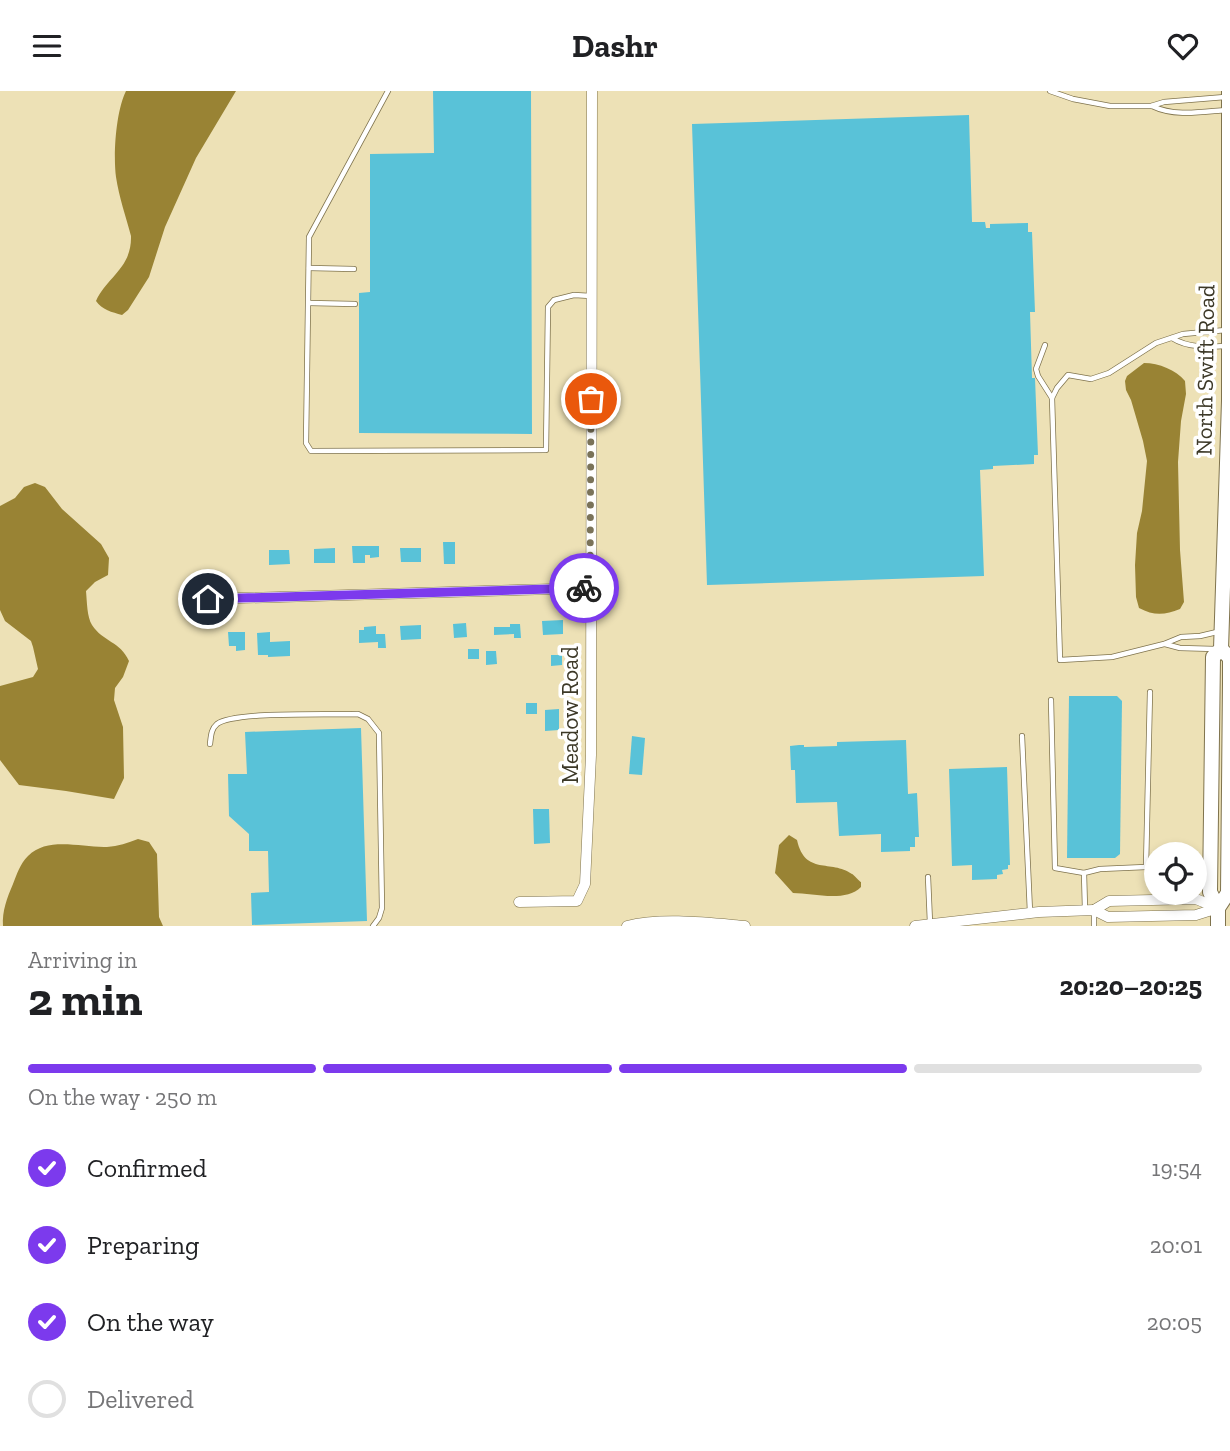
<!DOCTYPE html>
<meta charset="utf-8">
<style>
:root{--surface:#fff;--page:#f6f6f6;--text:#202124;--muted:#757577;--line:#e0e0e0;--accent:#7c3aed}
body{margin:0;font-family:"Zilla Slab",serif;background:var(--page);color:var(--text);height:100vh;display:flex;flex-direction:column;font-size:26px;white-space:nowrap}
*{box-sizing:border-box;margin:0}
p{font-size:23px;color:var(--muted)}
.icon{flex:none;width:38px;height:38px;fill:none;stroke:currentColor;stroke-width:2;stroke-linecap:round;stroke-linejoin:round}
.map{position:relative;height:835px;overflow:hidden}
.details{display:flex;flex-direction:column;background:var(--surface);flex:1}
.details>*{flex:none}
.controls{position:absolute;left:1144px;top:751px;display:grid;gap:14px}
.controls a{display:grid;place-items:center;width:63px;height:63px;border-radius:50%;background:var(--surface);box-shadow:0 4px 10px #0003;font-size:35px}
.pin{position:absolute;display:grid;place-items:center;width:60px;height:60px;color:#fff;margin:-30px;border:4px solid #fff;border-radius:50%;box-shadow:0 2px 7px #0007}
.courier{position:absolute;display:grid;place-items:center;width:70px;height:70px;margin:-35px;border:5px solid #7c3aed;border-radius:50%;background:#fff;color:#222;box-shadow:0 2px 9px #0007}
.headline em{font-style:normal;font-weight:700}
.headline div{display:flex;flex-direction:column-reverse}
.headline{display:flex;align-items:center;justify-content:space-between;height:119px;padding:0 28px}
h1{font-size:46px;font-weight:700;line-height:52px}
.bar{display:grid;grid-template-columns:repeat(4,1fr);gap:10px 7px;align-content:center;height:84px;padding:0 28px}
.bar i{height:9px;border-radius:5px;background:var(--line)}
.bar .active{background:var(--accent)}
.bar p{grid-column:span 4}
ol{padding:0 28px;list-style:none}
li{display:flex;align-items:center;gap:21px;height:77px}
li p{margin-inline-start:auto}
li .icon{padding:7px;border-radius:50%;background:var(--accent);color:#fff;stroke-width:4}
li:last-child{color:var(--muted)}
li i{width:38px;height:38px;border:4px solid var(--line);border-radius:50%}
header{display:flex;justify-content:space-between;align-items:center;height:91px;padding:0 28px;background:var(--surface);font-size:32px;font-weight:700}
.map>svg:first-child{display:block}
</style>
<header><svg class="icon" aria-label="menu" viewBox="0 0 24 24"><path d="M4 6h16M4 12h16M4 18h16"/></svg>Dashr<svg class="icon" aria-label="heart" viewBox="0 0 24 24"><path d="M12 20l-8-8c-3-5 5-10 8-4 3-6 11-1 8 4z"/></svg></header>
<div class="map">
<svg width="1230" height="835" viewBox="0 0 1230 835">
<rect width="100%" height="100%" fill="#ede1b6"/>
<g fill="#998334">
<path d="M126,0h110l-40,67 -31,69 -16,50 -21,33 -6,5c-10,-3 -20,-5 -26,-14 11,-24 36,-33 35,-65 -5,-19 -12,-39 -15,-59 -3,-23 0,-66 10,-86z"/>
<path d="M1144,272c15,0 32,7 41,18l1,13 -5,27 -3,41 2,88 4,52 -4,7c-15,6 -26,7 -41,-1l-3,-11 -1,-32 2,-32 5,-22 5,-50 -4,-20 -12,-41 -5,-10 -1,-9 2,-5z"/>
<path d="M35,392l10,4 17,22 39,35 8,14 -1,17 -13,7 -9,9c1,11 1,26 6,34 11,17 28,16 37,36l-6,16 -8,11 -1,12 9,27 1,51 -10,21 -48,-8 -47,-6 -19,-25v-74l33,-9 5,-8 -5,-22 -2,-6 -26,-20 -5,-11v-104l15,-8 9,-11z"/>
<path d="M789,744l8,5c8,36 34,19 55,34 1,0 8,8 9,8v5c-16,16 -48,6 -68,6l-18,-20 4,-28z"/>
<path d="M138,748l11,3 8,12 2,63 4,9h-160c-1,-15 4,-28 10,-42 4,-10 7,-20 15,-28 20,-20 54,-8 79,-9 11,-1 21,-4 31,-8z"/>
</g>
<g fill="#59c2d8">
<polygon points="433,0 531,0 532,343 359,342 359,202 370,201 370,63 434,62"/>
<polygon points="969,24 972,131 985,131 986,137 990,137 990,133 1028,132 1028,141 1032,141 1035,221 1030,221 1032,287 1035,287 1038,364 1034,364 1034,373 993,375 993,378 980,379 984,485 707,494 692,33"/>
<polygon points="443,451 455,451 455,473 444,473"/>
<polygon points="352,455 379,455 379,466 370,467 370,464 365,464 365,472 353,472"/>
<polygon points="335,457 335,472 314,472 314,458"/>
<polygon points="400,457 421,457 421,471 401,471"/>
<polygon points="269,459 289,459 290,473 269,474"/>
<polygon points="563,529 563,543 543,544 542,530"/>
<polygon points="466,532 467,546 454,547 453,533"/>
<polygon points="510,533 520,533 521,547 514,547 514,543 494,544 494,536 510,536"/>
<polygon points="421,534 421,548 401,549 400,535"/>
<polygon points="376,535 376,543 385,543 386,557 378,557 378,551 359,552 359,539 364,539 364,536"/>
<polygon points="228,541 245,541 245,559 236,560 236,555 229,555"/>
<polygon points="270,541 270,551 290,550 290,565 268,566 268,564 258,564 257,542"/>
<rect x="468" y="558" width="11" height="10"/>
<polygon points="486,560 496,560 497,573 486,574"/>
<polygon points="551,564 562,564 562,574 551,575"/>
<polygon points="1069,605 1117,605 1122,610 1120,763 1115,767 1067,767"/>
<rect x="526" y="612" width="11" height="11"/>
<polygon points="559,618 559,639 545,640 545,619"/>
<polygon points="361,637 367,830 252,834 251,802 269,801 268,760 249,760 249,743 229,725 228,683 247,683 245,641"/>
<polygon points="632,645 645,647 642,684 629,683"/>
<polygon points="906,649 908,703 917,702 919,746 915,746 915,756 910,756 910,760 881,761 881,743 839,745 837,711 796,712 795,679 791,679 790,655 799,654 804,654 804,656 837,655 837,651"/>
<polygon points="1007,676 1010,774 1008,774 1008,778 1002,779 1003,783 997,784 997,788 972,789 972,774 952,775 949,678"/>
<polygon points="533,718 549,718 550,752 534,753"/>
</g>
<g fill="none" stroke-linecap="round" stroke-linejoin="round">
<defs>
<g id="lane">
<polyline points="388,0 309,146 306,352 311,360 546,359 548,216 554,209 574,204 591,205"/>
<polyline points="1050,0 1073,8 1110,15 1151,15 1164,11 1225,6"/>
<path d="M1152,15c23,11 49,6 74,4"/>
<polyline points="309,177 354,178"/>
<polyline points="309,212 355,213"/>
<path d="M1172,247c16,10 35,9 53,8"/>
<polyline points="1045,254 1036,278 1038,285 1052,307"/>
<polyline points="1217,541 1200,545 1181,546 1164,553 1112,566 1060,569 1052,307 1057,297 1068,284 1091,288 1109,282 1156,252 1183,243 1226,239"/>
<polyline points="1165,553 1180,557 1215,558"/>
<polyline points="1051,609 1055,777 1084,782"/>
<polyline points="1022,645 1030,821"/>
<path d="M210,653c1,-8 1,-15 7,-20 18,-13 114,-9 141,-10l10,5 11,14 3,175 -3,10 -6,8"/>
<polyline points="928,786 930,832"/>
<polyline points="1085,818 1084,782 1100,778 1146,776 1150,601"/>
<polyline points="1094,820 1094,835"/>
</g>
<g id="street">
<polyline points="208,508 590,497"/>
<polyline points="519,811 577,810 585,793 591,664 592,0"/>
<polyline points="1094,819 1109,810 1196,808 1218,817"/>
<path d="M627,835c34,-9 83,-3 118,0"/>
<polyline points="915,835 1039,821 1094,819 1108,826 1196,824 1218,817"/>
</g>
<g id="secondary">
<polyline points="1218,817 1228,802 1230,592 1230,567 1221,558"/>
<polyline points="1218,835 1218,817 1210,801 1213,566 1221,558 1229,310 1229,0"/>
</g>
</defs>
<use href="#lane" stroke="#7f734d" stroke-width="6"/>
<use href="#street" stroke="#7f734d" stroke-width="11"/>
<use href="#secondary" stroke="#7f734d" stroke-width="16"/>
<use href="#lane" stroke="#fff" stroke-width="4.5"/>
<use href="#street" stroke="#fff" stroke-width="10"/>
<use href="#secondary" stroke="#fff" stroke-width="14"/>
</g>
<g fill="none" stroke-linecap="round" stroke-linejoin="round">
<polyline stroke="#7a7359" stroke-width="7" stroke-dasharray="0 12.6" points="584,497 590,496 591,308"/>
<polyline stroke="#7c3aed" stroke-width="9" points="208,508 584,497"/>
</g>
<g text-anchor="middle" stroke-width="7" stroke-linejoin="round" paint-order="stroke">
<g font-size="23" fill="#3c3827" stroke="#fff">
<text transform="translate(1205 279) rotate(-89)" y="8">North Swift Road</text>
<text transform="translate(570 624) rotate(-90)" y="8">Meadow Road</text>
</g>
</g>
</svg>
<div class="controls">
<a><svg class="icon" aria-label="locate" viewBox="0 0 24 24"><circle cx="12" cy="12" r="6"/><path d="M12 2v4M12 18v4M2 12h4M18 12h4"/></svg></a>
</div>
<div class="pin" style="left:591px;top:308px;background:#ea580c"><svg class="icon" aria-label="bag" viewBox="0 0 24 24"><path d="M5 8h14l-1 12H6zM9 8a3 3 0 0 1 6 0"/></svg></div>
<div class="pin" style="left:208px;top:508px;background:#1f2937"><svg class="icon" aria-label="home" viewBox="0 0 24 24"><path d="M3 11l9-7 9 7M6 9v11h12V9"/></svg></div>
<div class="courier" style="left:584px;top:497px"><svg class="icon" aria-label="bike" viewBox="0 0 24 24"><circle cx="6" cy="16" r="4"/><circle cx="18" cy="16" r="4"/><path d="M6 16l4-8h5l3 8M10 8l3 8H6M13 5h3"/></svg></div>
</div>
<section class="details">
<div class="headline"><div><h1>2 min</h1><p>Arriving in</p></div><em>20:20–20:25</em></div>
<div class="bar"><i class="active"></i><i class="active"></i><i class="active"></i><i></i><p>On the way · 250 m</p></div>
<ol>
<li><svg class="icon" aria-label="check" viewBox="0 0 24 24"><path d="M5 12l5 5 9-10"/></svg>Confirmed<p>19:54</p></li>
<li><svg class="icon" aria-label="check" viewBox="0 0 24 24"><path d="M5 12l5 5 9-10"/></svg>Preparing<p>20:01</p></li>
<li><svg class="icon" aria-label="check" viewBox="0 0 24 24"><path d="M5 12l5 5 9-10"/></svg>On the way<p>20:05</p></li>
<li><i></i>Delivered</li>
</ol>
</section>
